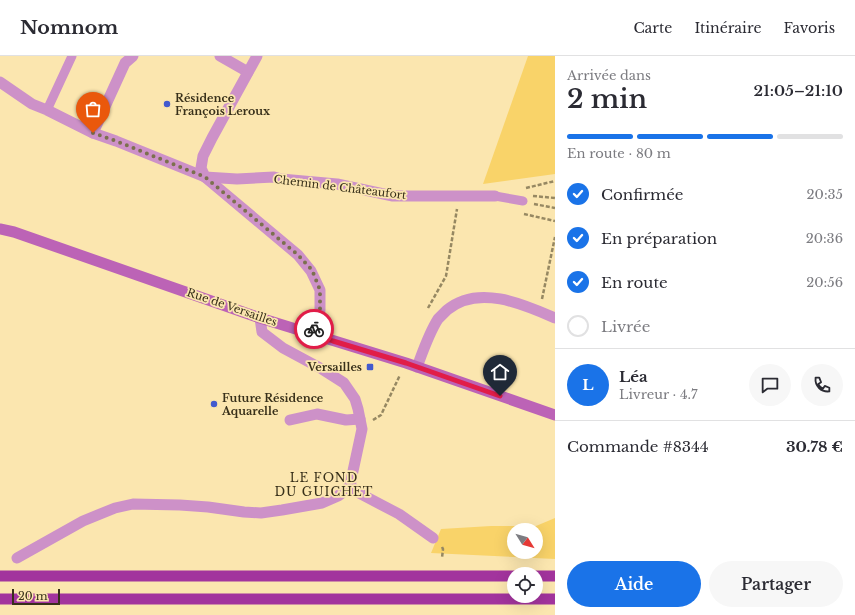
<!DOCTYPE html>
<html lang="fr">
<meta charset="utf-8">
<style>
:root{--surface:#fff;--page:#f7f7f7;--text:#2b2b33;--muted:#7c7c81;--line:#e1e1e2;--accent:#1a73e8}
body{margin:0;font-family:"Libre Baskerville",serif;background:var(--page);color:var(--text);height:100vh;display:flex;flex-direction:column;font-size:15px;white-space:nowrap}
*{box-sizing:border-box;margin:0}
p{font-size:13px;color:var(--muted)}
.icon{flex:none;width:22px;height:22px;fill:none;stroke:currentColor;stroke-width:2;stroke-linecap:round;stroke-linejoin:round}
.map{position:relative;flex:1;overflow:hidden}
.side{display:flex;flex-direction:column;background:var(--surface);width:300px}
.side>*{flex:none}
.needle{width:26px;rotate:127deg}
.controls{position:absolute;left:507px;top:467px;display:grid;gap:8px}
.controls a{display:grid;place-items:center;width:36px;height:36px;border-radius:50%;background:var(--surface);box-shadow:0 4px 16px #0002;font-size:20px}
.scale{position:absolute;left:12px;bottom:10px;width:48px;box-sizing:border-box;padding-left:4px;border:2px solid #38301a;border-top:0;font-size:11px;line-height:14px;white-space:nowrap;color:#38301a;-webkit-text-stroke:3px #fbe6af;paint-order:stroke}
.pin{position:absolute;display:grid;place-items:center;width:34px;height:34px;color:#fff;margin:-41px -17px;border-radius:50% 50% 50% 0;rotate:-45deg;box-shadow:0 0 4px #0007}
.pin .icon{rotate:45deg}
.courier{position:absolute;display:grid;place-items:center;width:40px;height:40px;margin:-20px;border:3px solid #e11d48;border-radius:50%;background:#fff;color:#222;box-shadow:0 1px 5px #0007}
.head em{font-style:normal;font-weight:600}
.head div{display:flex;flex-direction:column-reverse}
.head{display:flex;align-items:center;justify-content:space-between;height:68px;padding:0 12px}
h1{font-size:26px;font-weight:600;line-height:30px}
.bar{display:grid;grid-template-columns:repeat(4,1fr);gap:6px 4px;align-content:center;height:48px;padding:0 12px}
.bar i{height:5px;border-radius:3px;background:var(--line)}
.bar .current{background:var(--accent)}
.bar p{grid-column:span 4}
.line{display:flex;align-items:center;gap:10px;padding:0 12px;border-top:1px solid var(--line)}
.line div{flex:1}
.round{display:grid;place-items:center;flex:none;width:42px;height:42px;border-radius:21px;background:var(--page)}
ol{padding:0 12px;list-style:none}
li{display:flex;align-items:center;gap:12px;height:44px}
li p{margin-inline-start:auto}
li .icon{padding:4px;border-radius:50%;background:var(--accent);color:#fff;stroke-width:4}
li:last-child{color:var(--muted)}
li i{width:22px;height:22px;border:2px solid var(--line);border-radius:50%}
.cta{display:flex;gap:8px;margin-top:auto;padding:8px 12px}
.cta a{flex:1;height:46px;border-radius:24px;background:var(--accent);color:#fff;font-size:16px;font-weight:600;line-height:46px;text-align:center}
.cta a+a{background:var(--page);color:var(--text)}
header{display:flex;align-items:center;gap:24px;box-sizing:border-box;height:56px;padding:0 20px;background:var(--surface);border-bottom:1px solid var(--line)}
header strong{font-size:19px}
nav{display:flex;gap:22px;margin-inline-start:auto;font-size:14px}
main{display:flex;flex:1;min-height:0}
.map>svg:first-child{display:block}
</style>
<header>
<strong>Nomnom</strong>
<nav><a>Carte</a><a>Itinéraire</a><a>Favoris</a></nav>
</header>
<main>
<div class="map">
<svg width="555" height="559" viewBox="0 0 555 559">
<rect width="100%" height="100%" fill="#fbe6af"/>
<g fill="#f9d369" fill-rule="evenodd">
<polygon points="528,0 555,0 555,118 483,128"/>
<path d="M555,462v41l-124,-6 10,-24 50,-3h45zM514,474h22v22h-22z"/>
</g>
<g fill="none" stroke-linecap="round" stroke-linejoin="round">
<g stroke="#968862" stroke-width="2.5" stroke-dasharray="4 2" stroke-linecap="butt">
<polyline points="526,132 555,125"/>
<polyline points="533,140 555,142"/>
<polyline points="534,148 555,152"/>
<polyline points="524,158 555,165"/>
<polyline points="542,243 555,181"/>
<polyline points="428,252 446,220 457,153"/>
<polyline points="373,364 381,359 400,319"/>
<polyline points="442,491 443,493 442,502"/>
</g>
<g stroke="#cd91c8" stroke-width="9">
<polyline points="47,54 72,0"/>
<polyline points="495,140 523,145"/>
</g>
<g stroke="#cd91c8" stroke-width="11">
<polyline points="220,0 248,16"/>
<polyline points="0,26 32,48 47,54 93,77 116,85 205,121 298,199 311,215 320,234 320,254 312,278"/>
<polyline points="93,77 125,7 133,0"/>
<polyline points="205,121 237,123 274,121 281,123 337,128 393,140 495,140"/>
<polyline points="205,121 201,112 203,100 212,82 257,0"/>
<path d="M417,311c6,-16 12,-34 21,-48 3,-3 6,-6 9,-9 31,-26 76,-6 108,8"/>
<polyline points="290,364 317,358 346,364 360,363"/>
<polyline points="350,429 357,436 399,458 433,482"/>
<polyline points="17,502 83,465 115,452 133,448 180,449 208,451 244,456 261,457 282,454 322,447 338,440 346,434 350,429 362,373 358,353 355,343 344,327 322,313 283,292 262,276 260,262"/>
</g>
<polyline stroke="#bc63b6" stroke-width="11" points="0,173 14,176 260,262 406,307 555,359"/>
<g stroke="#a2349d" stroke-width="11">
<polyline points="0,520 514,520"/>
<polyline points="536,520 555,520"/>
<polyline points="0,543 555,543"/>
</g>
</g>
<g fill="none" stroke-linecap="round" stroke-linejoin="round">
<polyline stroke="#7c704e" stroke-width="4" stroke-dasharray="0 7.2" points="93,77 116,85 205,121 298,199 312,214 320,234 320,254 314,273"/>
<polyline stroke="#e11d48" stroke-width="5" points="314,273 312,278 333,285 406,307 500,340"/>
</g>
<g fill="#425ace" stroke="#fbe6af" stroke-width="1.5">
<circle cx="167" cy="48" r="4"/>
<rect x="366" y="307" width="8" height="8" rx="2"/>
<circle cx="214" cy="348" r="4"/>
</g>
<g text-anchor="middle" stroke-width="3.5" stroke-linejoin="round" paint-order="stroke">
<g font-size="11" font-weight="bold" fill="#38301a" stroke="#fbe6af" text-anchor="start">
<text x="175" y="46">Résidence<tspan x="175" dy="13">François Leroux</tspan></text>
<text x="362" y="315" text-anchor="end">Versailles</text>
<text x="222" y="346">Future Résidence<tspan x="222" dy="13">Aquarelle</tspan></text>
</g>
<g font-size="11" fill="#38301a" stroke="#fbe6af">
<text transform="translate(340 131) rotate(7)" y="4">Chemin de Châteaufort</text>
<text transform="translate(232 251) rotate(19)" y="4">Rue de Versailles</text>
</g>
<g font-size="12" letter-spacing="1" fill="#38301a" stroke="#fbe6af">
<text x="324" y="426">LE FOND<tspan x="324" dy="14">DU GUICHET</tspan></text>
</g>
</g>
</svg>
<div class="controls">
<a><svg class="needle" viewBox="-14 -14 28 28"><path d="M0-13l5 13h-10z" fill="#e53935"/><path d="M0 13l5-13h-10z" fill="#7c7c81"/></svg></a>
<a><svg class="icon" aria-label="locate" viewBox="0 0 24 24"><circle cx="12" cy="12" r="6"/><path d="M12 2v4M12 18v4M2 12h4M18 12h4"/></svg></a>
</div>
<div class="scale">20 m</div>
<div class="pin" style="left:93px;top:77px;background:#ea580c"><svg class="icon" aria-label="bag" viewBox="0 0 24 24"><path d="M5 8h14l-1 12H6zM9 8a3 3 0 0 1 6 0"/></svg></div>
<div class="pin" style="left:500px;top:340px;background:#1f2937"><svg class="icon" aria-label="home" viewBox="0 0 24 24"><path d="M3 11l9-7 9 7M6 9v11h12V9"/></svg></div>
<div class="courier" style="left:314px;top:273px"><svg class="icon" aria-label="bike" viewBox="0 0 24 24"><circle cx="6" cy="16" r="4"/><circle cx="18" cy="16" r="4"/><path d="M6 16l4-8h5l3 8M10 8l3 8H6M13 5h3"/></svg></div>
</div>
<section class="side">
<div class="head"><div><h1>2 min</h1><p>Arrivée dans</p></div><em>21:05–21:10</em></div>
<div class="bar"><i class="current"></i><i class="current"></i><i class="current"></i><i></i><p>En route · 80 m</p></div>
<ol>
<li><svg class="icon" aria-label="check" viewBox="0 0 24 24"><path d="M5 12l5 5 9-10"/></svg>Confirmée<p>20:35</p></li>
<li><svg class="icon" aria-label="check" viewBox="0 0 24 24"><path d="M5 12l5 5 9-10"/></svg>En préparation<p>20:36</p></li>
<li><svg class="icon" aria-label="check" viewBox="0 0 24 24"><path d="M5 12l5 5 9-10"/></svg>En route<p>20:56</p></li>
<li><i></i>Livrée</li>
</ol>
<div class="line" style="height:72px"><b class="round" style="background:var(--accent);color:#fff">L</b><div><b>Léa</b><p>Livreur · 4.7</p></div><a class="round"><svg class="icon" aria-label="chat" viewBox="0 0 24 24"><path d="M4 5h16v11H9l-5 4z"/></svg></a><a class="round"><svg class="icon" aria-label="phone" viewBox="0 0 24 24"><path d="M5 4h4l2 5-3 2q2 4 5 5l2-3 5 2v4C11 20 4 13 5 4z"/></svg></a></div>
<div class="line" style="height:52px"><div>Commande #8344</div><b>30.78 €</b></div>
<div class="cta"><a>Aide</a><a>Partager</a></div>
</section>
</main>
